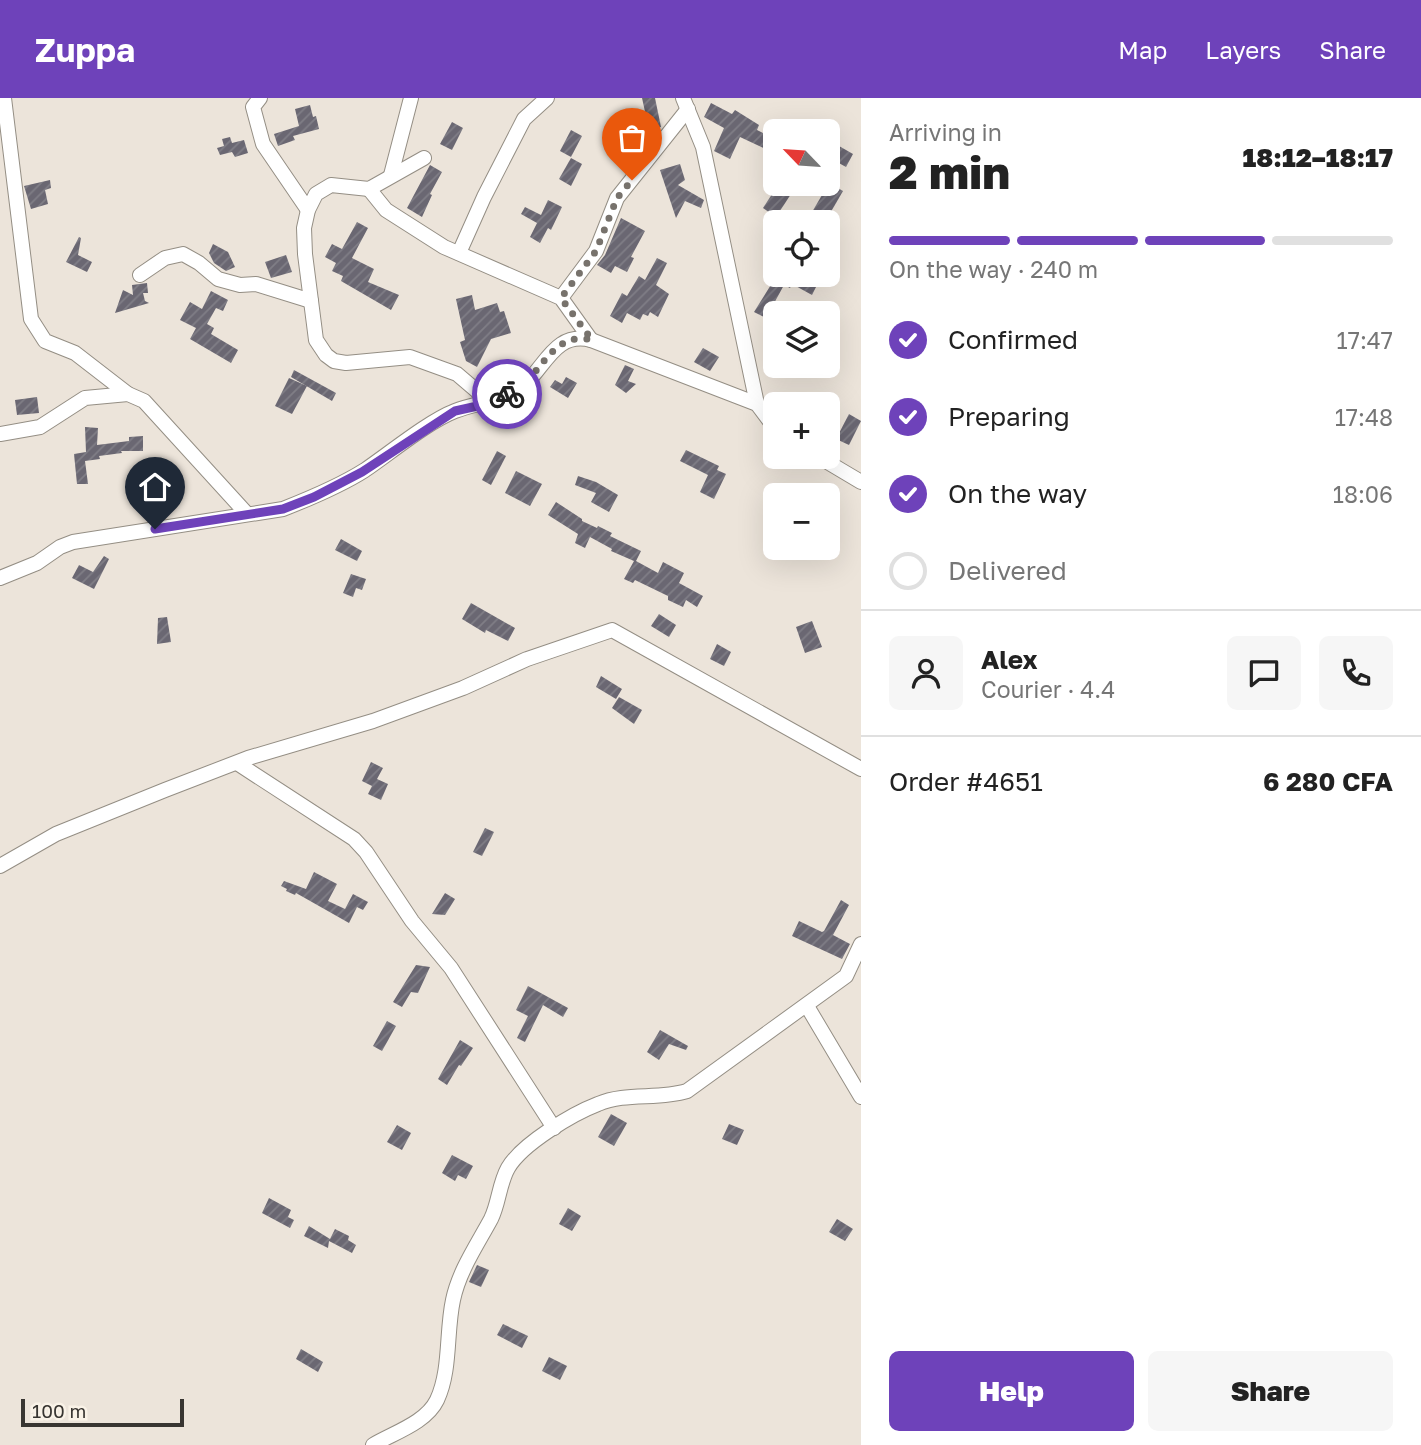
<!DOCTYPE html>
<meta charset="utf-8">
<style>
:root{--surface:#fff;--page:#f6f6f6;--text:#222;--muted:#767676;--line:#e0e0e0;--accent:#6e42ba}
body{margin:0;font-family:"Golos Text",sans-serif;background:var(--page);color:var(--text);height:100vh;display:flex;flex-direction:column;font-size:26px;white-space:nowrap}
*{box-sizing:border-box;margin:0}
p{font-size:23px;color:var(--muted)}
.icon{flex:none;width:38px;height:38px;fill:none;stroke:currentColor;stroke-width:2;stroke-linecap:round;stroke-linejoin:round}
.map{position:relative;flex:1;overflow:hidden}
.panel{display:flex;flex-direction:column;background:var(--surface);width:560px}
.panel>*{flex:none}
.needle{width:46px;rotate:295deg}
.tools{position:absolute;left:763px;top:21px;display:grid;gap:14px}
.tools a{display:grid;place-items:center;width:77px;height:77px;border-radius:10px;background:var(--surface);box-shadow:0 7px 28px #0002;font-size:35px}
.scale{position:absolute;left:21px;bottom:18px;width:163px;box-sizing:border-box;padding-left:7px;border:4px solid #383531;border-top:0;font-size:19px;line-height:24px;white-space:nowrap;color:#383531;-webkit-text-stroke:5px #f9f2e7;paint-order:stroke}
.pin{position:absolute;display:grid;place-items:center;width:60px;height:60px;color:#fff;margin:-72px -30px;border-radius:50% 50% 50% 0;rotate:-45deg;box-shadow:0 0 7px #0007}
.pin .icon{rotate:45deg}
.courier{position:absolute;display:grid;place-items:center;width:70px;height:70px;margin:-35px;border:5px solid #6e42ba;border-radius:50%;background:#fff;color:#222;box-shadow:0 2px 9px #0007}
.headline em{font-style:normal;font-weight:800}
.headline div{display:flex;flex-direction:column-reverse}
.headline{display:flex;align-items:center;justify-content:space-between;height:119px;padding:0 28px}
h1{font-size:46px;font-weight:800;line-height:52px}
.bar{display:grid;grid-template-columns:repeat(4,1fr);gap:10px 7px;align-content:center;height:84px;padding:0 28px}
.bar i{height:9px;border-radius:5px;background:var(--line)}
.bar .active{background:var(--accent)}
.bar p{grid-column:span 4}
.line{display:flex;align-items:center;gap:18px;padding:0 28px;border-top:2px solid var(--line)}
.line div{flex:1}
.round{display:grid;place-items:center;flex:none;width:74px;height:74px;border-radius:10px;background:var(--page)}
ol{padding:0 28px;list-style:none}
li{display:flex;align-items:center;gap:21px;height:77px}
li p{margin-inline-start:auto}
li .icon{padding:7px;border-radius:50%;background:var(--accent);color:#fff;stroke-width:4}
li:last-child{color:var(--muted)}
li i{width:38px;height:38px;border:4px solid var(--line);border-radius:50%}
.button{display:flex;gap:14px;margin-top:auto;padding:14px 28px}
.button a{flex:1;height:80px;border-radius:10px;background:var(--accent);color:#fff;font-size:28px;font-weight:800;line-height:80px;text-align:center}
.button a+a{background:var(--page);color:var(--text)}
header{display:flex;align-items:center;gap:42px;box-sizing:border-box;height:98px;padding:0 35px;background:var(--accent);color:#fff}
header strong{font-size:33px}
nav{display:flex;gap:38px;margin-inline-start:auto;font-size:24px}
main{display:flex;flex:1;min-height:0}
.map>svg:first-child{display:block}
</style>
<header>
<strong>Zuppa</strong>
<nav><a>Map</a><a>Layers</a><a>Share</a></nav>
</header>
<main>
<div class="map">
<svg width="861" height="1347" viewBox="0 0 861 1347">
<defs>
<pattern id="building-hatch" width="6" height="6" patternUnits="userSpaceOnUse" patternTransform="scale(1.75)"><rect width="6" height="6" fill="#6a6772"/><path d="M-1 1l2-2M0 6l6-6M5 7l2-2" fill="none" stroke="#807e86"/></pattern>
</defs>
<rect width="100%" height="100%" fill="#ece4da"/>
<g fill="url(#building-hatch)">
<polygon points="642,0 655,0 661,29 649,32"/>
<polygon points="711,5 732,16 735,12 759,27 757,32 775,41 770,53 740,39 730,61 714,53 724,30 704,19"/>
<polygon points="310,7 313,19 316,18 319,31 293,38 295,42 278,48 274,36 299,28 295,11"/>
<polygon points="452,24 463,30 452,52 440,46"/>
<polygon points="571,32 582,38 571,59 560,53"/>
<polygon points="230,39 232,45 244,42 248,55 235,59 232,54 220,57 217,50 224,48 222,41"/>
<polygon points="832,44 853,56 846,69 828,59 828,51"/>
<polygon points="571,60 582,66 571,88 559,81"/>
<polygon points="680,66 685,82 678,87 704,102 701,110 685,103 676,120 660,72"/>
<polygon points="430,67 442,74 430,96 432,97 422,119 407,110"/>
<polygon points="50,82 51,90 45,92 48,106 31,111 24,88"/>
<polygon points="829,85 843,93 825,124 813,124 808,121"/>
<polygon points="778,87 791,96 776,119 763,110"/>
<polygon points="548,102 562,109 551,132 548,130 540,145 530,139 537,125 521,116 525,109 541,117"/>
<polygon points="621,120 645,133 631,159 634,160 627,174 615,168 611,175 597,167 605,157"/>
<polygon points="357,124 368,130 352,160 374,171 368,184 399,197 391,212 341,183 343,178 332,173 336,165 325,159 332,146 342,151"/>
<polygon points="79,139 81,140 78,157 92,164 87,174 66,164"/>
<polygon points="213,146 228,154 235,169 226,173 214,165 209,155"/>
<polygon points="286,157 292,174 271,180 265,164"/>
<polygon points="657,160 667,165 656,187 669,196 658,219 650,214 648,218 643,216 640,222 627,215 622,225 610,218 622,195 627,198 639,178 645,182"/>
<polygon points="777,177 802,177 818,185 812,197 792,186 790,190 784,187 766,220 754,214"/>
<polygon points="147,185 148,195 143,195 145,203 149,205 115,215 123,192 133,197 132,187"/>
<polygon points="211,193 228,202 223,213 216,210 207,226 214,230 211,236 238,252 231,265 190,241 196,230 180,222 190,204 202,211"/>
<polygon points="472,197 475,212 497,205 500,214 504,213 511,235 491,241 477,269 466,263 460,244 465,242 456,201"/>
<polygon points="703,250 719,259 710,273 694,264"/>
<polygon points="625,267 634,271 628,283 636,286 626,295 615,287"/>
<polygon points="294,272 336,295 332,303 291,279"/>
<polygon points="566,279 577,285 568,300 550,289 555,282 562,286"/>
<polygon points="289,280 307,288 292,316 275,308"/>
<polygon points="37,299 39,315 17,317 15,302"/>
<polygon points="849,316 861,323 849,347 836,341"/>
<polygon points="85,329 98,330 97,347 129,343 129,339 143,338 143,353 121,353 122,355 99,358 100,361 85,363 88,386 77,386 74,356 86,354"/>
<polygon points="686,352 719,368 717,372 726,376 714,401 700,394 708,377 680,363"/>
<polygon points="497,353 506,358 491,387 482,382"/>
<polygon points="516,373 542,386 530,408 505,395"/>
<polygon points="578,378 596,384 618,397 609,414 591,404 596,395 575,387"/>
<polygon points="556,404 582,421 582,423 597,430 598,428 612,435 610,438 641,453 636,463 658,475 663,464 684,475 679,485 703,498 697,509 686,502 683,509 668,502 668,498 635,482 633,485 624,481 634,463 611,453 612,451 590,439 585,450 575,445 578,436 548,417"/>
<polygon points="341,441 362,453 357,463 335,452"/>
<polygon points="104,458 109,461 94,491 72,480 79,467 93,474"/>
<polygon points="351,476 366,481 362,492 356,490 353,499 343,495"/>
<polygon points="471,505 515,530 508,543 486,532 485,535 462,521"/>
<polygon points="659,516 676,527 669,539 651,528"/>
<polygon points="167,519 171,544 157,546 158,520"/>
<polygon points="812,523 822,549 805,555 796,529"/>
<polygon points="717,546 731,554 724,568 710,561"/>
<polygon points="601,578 622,591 616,601 596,589"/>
<polygon points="619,599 642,612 634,626 612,610"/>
<polygon points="371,664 383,670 377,681 388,686 381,702 368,696 372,688 362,683"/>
<polygon points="485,730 494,734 482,758 473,754"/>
<polygon points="314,774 337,786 328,803 345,811 353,796 368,804 363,812 357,809 349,825 296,795 295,797 286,793 287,791 281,788 284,783 306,791"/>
<polygon points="445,795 455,801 445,817 432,816"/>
<polygon points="841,802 849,807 833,837 850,846 842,861 792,838 799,823 822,834 824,833"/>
<polygon points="416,867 430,869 418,895 411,894 402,909 393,904"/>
<polygon points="528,888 568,910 563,919 543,907 525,944 517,940 528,918 516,912"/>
<polygon points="387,923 396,928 382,953 373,948"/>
<polygon points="660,932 688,948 686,952 669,946 659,962 647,954"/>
<polygon points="460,942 473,950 461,968 459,967 447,987 438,981"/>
<polygon points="611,1016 627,1025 614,1048 598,1039"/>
<polygon points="729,1026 744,1032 737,1047 722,1041"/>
<polygon points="397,1027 411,1035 402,1052 387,1044"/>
<polygon points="452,1057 473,1068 466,1081 458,1077 455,1083 442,1075"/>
<polygon points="269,1100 291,1112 288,1119 294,1122 290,1130 262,1115"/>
<polygon points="568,1110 581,1118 572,1133 559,1126"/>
<polygon points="837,1121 853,1131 845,1143 829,1134"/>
<polygon points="309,1128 330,1141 335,1131 349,1138 348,1142 356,1147 352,1155 329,1143 328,1150 304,1138"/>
<polygon points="477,1167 489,1172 481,1189 469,1184"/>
<polygon points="503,1226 528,1238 522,1250 497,1237"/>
<polygon points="301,1251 323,1264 318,1274 296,1261"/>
<polygon points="549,1259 567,1268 560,1282 542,1273"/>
</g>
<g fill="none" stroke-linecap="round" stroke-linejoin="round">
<defs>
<g id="minor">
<polyline points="4,0 31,221 45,243 75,255 128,296"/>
<polyline points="260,0 253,9 263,46 308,112"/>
<polyline points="683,0 703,49 757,306"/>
<polyline points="424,60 369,91 331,87 316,96 308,112 304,130 305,156 316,242 326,257 334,263 346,265 410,259 457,276 491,305"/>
<polyline points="391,77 411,0"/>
<polyline points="369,91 386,112 444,149 561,200 591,242"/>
<polyline points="459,155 484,99 524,21 547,0"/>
<polyline points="140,177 165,160 183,156 199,165 218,181 240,187 256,186 311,203"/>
<polyline points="561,200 596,153 617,100 688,11"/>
<polyline points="0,336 40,329 85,300 128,296 144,303 247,416"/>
<polyline points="819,359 861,384"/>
<path d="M0,480l37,-15 23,-16 13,-5 210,-33c28,-11 57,-23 82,-39 25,-17 64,-49 90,-59 24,-9 48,-9 70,-27 21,-19 31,-53 66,-44l166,64 18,24"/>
<polyline points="237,665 354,741 366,754 412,823 451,870 554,1030"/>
<polyline points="0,768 56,736 165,692 248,660 373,623 463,590 527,561 612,532 861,671"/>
<polyline points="807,908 861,999"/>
<path d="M373,1347c20,-12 53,-22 64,-45 14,-30 9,-68 16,-100 6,-29 24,-55 38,-81 8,-16 8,-35 17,-51 14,-24 64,-54 90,-64 28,-12 60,-4 89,-13l159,-115 15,-32"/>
</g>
</defs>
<use href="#minor" stroke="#948e84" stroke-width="16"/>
<use href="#minor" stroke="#fff" stroke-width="14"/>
</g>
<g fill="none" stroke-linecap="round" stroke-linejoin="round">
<path stroke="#77726c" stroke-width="7" stroke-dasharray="0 12.6" d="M507,296c7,-4 14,-7 19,-12 20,-20 32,-50 66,-42l-31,-42 35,-47 21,-53 15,-18"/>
<polyline stroke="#6e42ba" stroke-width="9" points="155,431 283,411 314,399 362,374 455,313 491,305 507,296"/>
</g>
</svg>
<div class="tools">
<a><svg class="needle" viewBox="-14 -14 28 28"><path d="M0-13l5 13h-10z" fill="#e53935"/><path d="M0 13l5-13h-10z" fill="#767676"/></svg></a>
<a><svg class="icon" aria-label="locate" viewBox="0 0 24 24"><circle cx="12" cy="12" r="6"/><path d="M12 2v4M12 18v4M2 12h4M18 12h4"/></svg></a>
<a><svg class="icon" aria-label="layers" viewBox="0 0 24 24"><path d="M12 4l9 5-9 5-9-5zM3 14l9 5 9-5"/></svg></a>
<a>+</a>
<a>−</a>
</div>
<div class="scale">100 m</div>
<div class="pin" style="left:632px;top:82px;background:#ea580c"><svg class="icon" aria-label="bag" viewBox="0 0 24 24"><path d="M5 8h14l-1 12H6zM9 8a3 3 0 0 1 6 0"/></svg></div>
<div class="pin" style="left:155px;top:431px;background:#1f2937"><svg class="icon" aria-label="home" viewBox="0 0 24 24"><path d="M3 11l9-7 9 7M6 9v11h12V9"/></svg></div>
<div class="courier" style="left:507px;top:296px"><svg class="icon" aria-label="bike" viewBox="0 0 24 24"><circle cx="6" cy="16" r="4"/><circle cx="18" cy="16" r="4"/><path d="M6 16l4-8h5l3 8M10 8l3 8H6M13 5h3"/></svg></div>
</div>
<section class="panel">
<div class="headline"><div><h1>2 min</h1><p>Arriving in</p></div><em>18:12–18:17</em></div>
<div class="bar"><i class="active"></i><i class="active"></i><i class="active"></i><i></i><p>On the way · 240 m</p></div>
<ol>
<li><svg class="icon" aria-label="check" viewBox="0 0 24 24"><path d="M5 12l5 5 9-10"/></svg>Confirmed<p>17:47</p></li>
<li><svg class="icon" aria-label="check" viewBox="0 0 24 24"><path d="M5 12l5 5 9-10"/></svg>Preparing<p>17:48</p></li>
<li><svg class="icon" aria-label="check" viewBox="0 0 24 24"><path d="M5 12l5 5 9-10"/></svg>On the way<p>18:06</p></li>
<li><i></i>Delivered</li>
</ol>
<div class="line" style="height:126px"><a class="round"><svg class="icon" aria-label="person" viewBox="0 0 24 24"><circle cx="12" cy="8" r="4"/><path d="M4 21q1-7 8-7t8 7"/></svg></a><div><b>Alex</b><p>Courier · 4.4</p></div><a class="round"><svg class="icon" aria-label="chat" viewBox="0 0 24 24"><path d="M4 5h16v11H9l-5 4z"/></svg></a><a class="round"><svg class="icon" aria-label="phone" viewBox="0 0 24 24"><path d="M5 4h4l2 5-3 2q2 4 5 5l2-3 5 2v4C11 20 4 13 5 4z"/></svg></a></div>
<div class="line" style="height:91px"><div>Order #4651</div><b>6 280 CFA</b></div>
<div class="button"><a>Help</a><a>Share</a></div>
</section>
</main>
